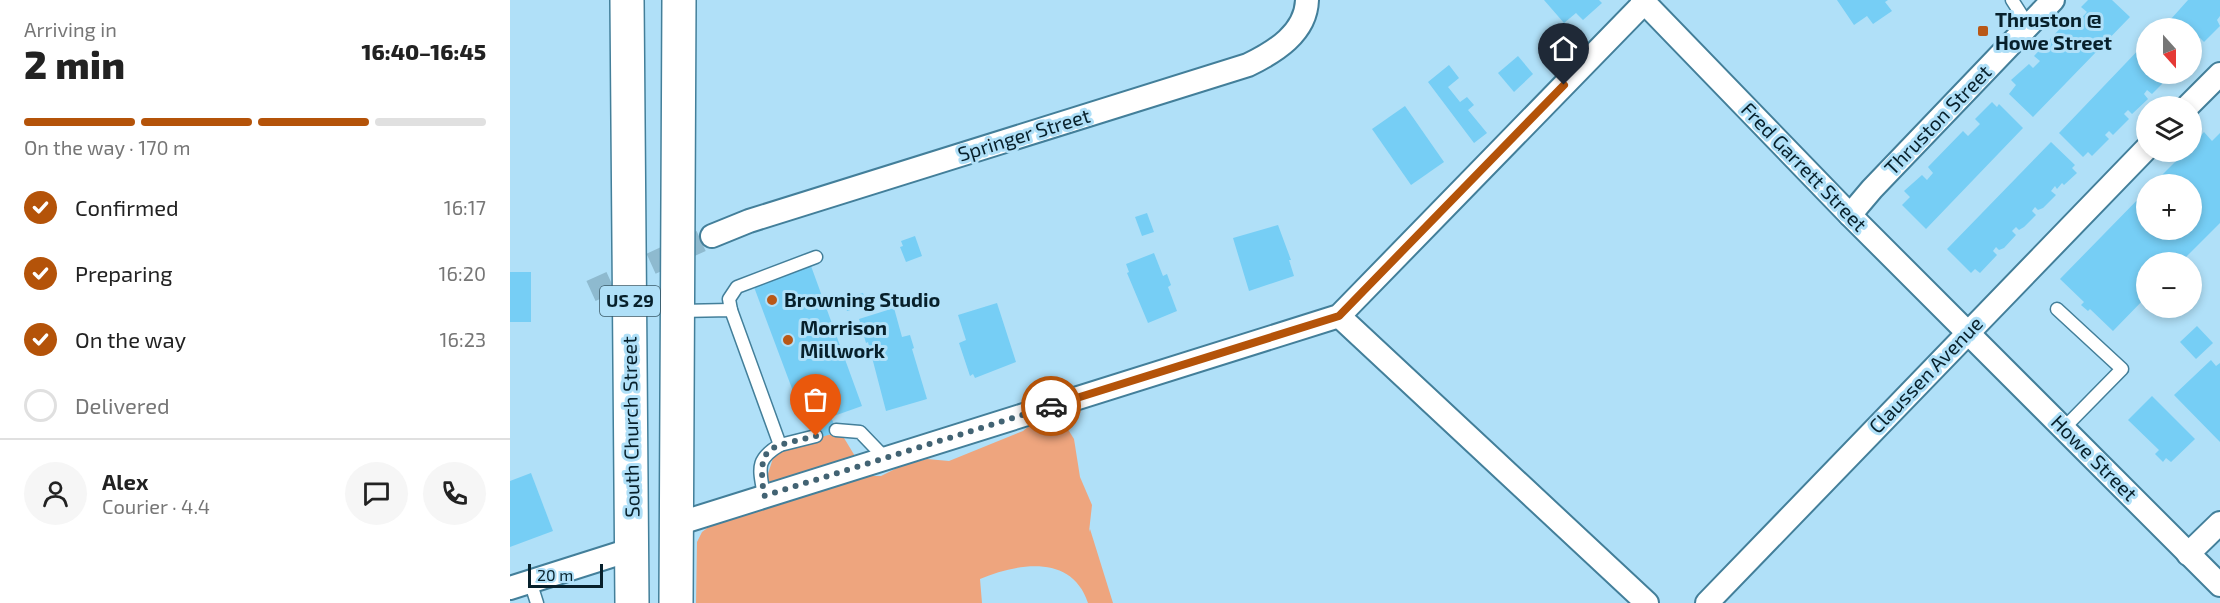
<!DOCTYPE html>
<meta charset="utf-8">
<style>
:root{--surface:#fff;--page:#f6f6f6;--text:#222;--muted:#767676;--line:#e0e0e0;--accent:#b45309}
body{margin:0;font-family:"Exo 2",sans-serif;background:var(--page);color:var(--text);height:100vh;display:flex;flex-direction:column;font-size:22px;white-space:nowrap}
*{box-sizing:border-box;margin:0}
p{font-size:20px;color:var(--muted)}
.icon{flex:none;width:33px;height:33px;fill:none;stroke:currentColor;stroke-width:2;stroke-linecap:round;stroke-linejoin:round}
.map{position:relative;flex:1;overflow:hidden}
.sheet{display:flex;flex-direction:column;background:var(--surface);width:510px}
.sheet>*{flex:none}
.needle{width:39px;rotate:159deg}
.controls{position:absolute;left:1626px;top:18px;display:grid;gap:12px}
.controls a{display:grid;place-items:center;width:66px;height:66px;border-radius:50%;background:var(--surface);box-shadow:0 3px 9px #0003;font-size:30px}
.scale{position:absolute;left:18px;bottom:15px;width:75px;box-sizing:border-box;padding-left:6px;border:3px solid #07202b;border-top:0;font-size:16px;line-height:21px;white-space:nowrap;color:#07202b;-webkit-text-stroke:4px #b0e0f8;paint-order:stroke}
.pin{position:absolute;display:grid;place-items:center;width:51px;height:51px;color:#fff;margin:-62px -26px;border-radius:50% 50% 50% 0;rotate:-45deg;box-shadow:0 0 6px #0007}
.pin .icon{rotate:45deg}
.courier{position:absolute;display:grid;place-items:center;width:60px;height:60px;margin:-30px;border:4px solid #b45309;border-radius:50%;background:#fff;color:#222;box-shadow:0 2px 8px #0007}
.summary em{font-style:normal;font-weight:800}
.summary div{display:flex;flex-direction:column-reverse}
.summary{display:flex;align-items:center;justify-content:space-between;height:102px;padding:0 24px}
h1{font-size:39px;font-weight:800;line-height:45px}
.bar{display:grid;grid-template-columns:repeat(4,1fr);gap:9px 6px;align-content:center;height:72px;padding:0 24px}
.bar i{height:8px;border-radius:4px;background:var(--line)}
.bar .current{background:var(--accent)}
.bar p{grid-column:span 4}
.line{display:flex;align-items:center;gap:15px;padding:0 24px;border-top:2px solid var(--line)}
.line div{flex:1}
.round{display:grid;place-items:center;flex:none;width:63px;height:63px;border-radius:32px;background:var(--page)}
ol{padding:0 24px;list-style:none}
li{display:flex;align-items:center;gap:18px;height:66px}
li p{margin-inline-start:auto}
li .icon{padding:6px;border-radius:50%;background:var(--accent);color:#fff;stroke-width:4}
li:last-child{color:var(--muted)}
li i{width:33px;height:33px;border:3px solid var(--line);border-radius:50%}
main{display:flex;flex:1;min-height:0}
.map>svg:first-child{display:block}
</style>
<main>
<section class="sheet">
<div class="summary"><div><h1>2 min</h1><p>Arriving in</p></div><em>16:40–16:45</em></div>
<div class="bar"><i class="current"></i><i class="current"></i><i class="current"></i><i></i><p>On the way · 170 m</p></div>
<ol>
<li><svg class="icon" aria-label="check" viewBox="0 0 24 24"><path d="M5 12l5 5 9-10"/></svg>Confirmed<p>16:17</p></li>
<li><svg class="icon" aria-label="check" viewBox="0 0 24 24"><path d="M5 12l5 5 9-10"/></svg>Preparing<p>16:20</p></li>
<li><svg class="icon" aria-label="check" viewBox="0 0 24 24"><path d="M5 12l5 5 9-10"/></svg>On the way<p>16:23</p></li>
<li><i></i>Delivered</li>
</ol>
<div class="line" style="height:108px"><a class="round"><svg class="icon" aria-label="person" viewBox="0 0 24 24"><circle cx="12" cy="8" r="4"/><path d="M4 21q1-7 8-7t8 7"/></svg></a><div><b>Alex</b><p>Courier · 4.4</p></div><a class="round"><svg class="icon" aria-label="chat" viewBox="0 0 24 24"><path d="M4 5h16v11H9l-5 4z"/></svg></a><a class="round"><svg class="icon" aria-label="phone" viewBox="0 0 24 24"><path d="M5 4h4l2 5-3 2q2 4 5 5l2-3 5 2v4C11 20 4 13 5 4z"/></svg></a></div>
</section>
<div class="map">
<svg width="1710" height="603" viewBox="0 0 1710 603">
<rect width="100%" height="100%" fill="#b0e0f8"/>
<path fill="#eea57e" d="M549,415l15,24 6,38 12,28 -3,27 1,-3 23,74h-25c-16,-49 -70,-40 -108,-24l2,24h-286l1,-61 5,-10 62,-46 10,-31 15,-15 52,-7 26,43h14l20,-10 26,-7 22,2 74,-30 12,-10z"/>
<g fill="#76cef5">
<polygon points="1034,0 1089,0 1092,3 1073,20 1066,13 1054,23"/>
<polygon points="1327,0 1378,0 1375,2 1382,11 1363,24 1357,16 1344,25"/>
<polygon points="1578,0 1602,0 1620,17 1523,117 1499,94 1506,85 1501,80 1519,64 1523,68 1530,61 1524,56 1559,19 1565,25 1577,12 1571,7"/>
<polygon points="1678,0 1710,0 1710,16 1707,20 1710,26 1694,42 1690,38 1685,43 1682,39 1682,28 1671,28 1661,19"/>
<polygon points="1636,42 1636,74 1653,74 1658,78 1642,94 1637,90 1634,94 1638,99 1622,114 1618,110 1614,114 1619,119 1603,135 1599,131 1595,135 1599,139 1582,156 1578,152 1573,157 1549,133"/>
<polygon points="1008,56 1023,74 1004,92 988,73"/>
<polygon points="939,65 949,78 938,87 950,102 957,97 964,105 958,110 977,133 964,143 918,82"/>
<polygon points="1482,102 1487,107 1489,104 1513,128 1416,229 1392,205 1400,197 1394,191 1412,175 1417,180 1423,173 1418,167 1453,131 1458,136 1470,124 1465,119"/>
<polygon points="895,106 934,162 901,185 862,129"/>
<polygon points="1694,132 1702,141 1710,133 1710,223 1671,262 1636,262 1636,297 1603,331 1580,309 1578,311 1571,305 1574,302 1550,279 1636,191 1636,230 1682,230 1682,184 1643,184 1675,152 1682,152 1682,145"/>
<polygon points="1541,142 1565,165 1562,168 1567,173 1554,185 1552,183 1547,189 1545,186 1541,191 1546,195 1533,208 1528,210 1525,207 1522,211 1526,215 1514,227 1509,230 1506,227 1502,231 1506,235 1494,248 1489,250 1486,247 1483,251 1487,255 1470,273 1465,269 1461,273 1437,249"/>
<polygon points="637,213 644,232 632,236 625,217"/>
<polygon points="768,225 781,260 779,260 784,276 739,291 723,238"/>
<polygon points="405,236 412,256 396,262 390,247 393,246 391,241"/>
<polygon points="644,253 653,276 657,274 661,285 658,287 667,311 638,323 617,273 619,272 616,264"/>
<polygon points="301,266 352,406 321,417 327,432 306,439 301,424 296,426 244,287"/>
<rect x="0" y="272" width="21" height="50"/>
<polygon points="353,293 357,305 337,311 333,299"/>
<polygon points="487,303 506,362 465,378 463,374 460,376 449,343 456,340 448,315"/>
<polygon points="384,308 392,337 400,335 404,348 402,349 417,399 376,411 358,342 356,343 349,319"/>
<polygon points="1687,326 1703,343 1686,359 1670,342"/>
<polygon points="1701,360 1706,366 1710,363 1710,442 1664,395"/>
<polygon points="1642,396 1685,439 1661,462 1656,458 1653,462 1645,454 1649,450 1618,420"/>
<polygon points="21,473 43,531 0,547 0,481"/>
</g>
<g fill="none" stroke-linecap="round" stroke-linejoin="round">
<polyline stroke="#8ebacf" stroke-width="22" stroke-dasharray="22 11" stroke-linecap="butt" points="81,291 202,236"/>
<defs>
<g id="service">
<polyline points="1502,0 1518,25"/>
<polyline points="1547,309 1612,369 1554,428"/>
<polyline points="221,310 219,299 227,287 306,257"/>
<path d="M169,311l52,-1 49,135c-26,15 -20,25 -16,51"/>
<polyline points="326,430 350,432 375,458"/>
<polyline points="270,445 306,436"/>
<polyline points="20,581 27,603"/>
</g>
<g id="minor">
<polyline points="1132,0 1340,215 1710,585"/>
<polyline points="1678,106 1710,74"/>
<polyline points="1340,215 1362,189 1543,0"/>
<path d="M202,236l37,-15 499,-156c27,-13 58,-32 59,-65"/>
<polyline points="829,316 1137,603"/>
<polyline points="167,524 829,316 1134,3"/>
<polyline points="1678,554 1710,523"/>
<polyline points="0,588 123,549"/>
<polyline points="1197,603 1636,149"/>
</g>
<g id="primary">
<polyline points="117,0 122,603"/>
<polyline points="166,603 169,0"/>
</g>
</defs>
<use href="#service" stroke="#437f9a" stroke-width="15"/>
<use href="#minor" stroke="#437f9a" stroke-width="26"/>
<use href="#primary" stroke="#437f9a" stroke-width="36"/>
<use href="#service" stroke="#fff" stroke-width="12"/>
<use href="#minor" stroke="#fff" stroke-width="22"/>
<use href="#primary" stroke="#fff" stroke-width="33"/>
</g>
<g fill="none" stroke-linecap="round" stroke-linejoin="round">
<path stroke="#426373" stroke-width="6" stroke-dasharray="0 10.8" d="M306,436c-48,12 -59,7 -52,60l287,-90"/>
<polyline stroke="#b45309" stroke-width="8" points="541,406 829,316 1054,85"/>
</g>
<g fill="#b95817" stroke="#b0e0f8" stroke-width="2">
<rect x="1467" y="25" width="12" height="12" rx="3"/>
<circle cx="262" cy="300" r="6"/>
<circle cx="278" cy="340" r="6"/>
</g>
<g text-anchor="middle" stroke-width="6" stroke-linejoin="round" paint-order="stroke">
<rect fill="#b0e0f8" stroke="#3a5a68" stroke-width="1.5" x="90" y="286" width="60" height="30" rx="4.5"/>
<g font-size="18" font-weight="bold" fill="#07202b">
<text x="120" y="307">US 29</text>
</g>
<g font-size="20" font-weight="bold" fill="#07202b" stroke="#b0e0f8" text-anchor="start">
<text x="1485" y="27">Thruston @<tspan x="1485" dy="23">Howe Street</tspan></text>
<text x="274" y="307">Browning Studio</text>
<text x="290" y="335">Morrison<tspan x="290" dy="23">Millwork</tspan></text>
</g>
<g font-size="20" fill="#07202b" stroke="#b0e0f8">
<text transform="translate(1428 120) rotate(-46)" y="7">Thruston Street</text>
<text transform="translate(514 135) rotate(-17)" y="7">Springer Street</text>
<text transform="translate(1294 167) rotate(46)" y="7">Fred Garrett Street</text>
<text transform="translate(1416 375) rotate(-46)" y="7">Claussen Avenue</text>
<text transform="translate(121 427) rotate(-91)" y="7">South Church Street</text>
<text transform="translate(1584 458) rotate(45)" y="7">Howe Street</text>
</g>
</g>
</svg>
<div class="controls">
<a><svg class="needle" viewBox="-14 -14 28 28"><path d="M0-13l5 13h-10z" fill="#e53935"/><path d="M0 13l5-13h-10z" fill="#767676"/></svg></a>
<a><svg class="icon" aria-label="layers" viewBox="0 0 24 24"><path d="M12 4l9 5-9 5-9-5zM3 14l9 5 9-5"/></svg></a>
<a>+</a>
<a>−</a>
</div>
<div class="scale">20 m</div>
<div class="pin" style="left:306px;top:436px;background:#ea580c"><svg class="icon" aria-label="bag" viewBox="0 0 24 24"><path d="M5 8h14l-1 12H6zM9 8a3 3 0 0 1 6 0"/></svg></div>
<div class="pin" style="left:1054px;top:85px;background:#1f2937"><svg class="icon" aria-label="home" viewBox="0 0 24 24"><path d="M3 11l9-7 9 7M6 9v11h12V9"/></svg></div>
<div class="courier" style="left:541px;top:406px"><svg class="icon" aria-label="car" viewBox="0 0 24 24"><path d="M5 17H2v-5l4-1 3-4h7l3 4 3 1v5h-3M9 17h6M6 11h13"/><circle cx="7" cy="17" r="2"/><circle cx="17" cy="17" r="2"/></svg></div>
</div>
</main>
